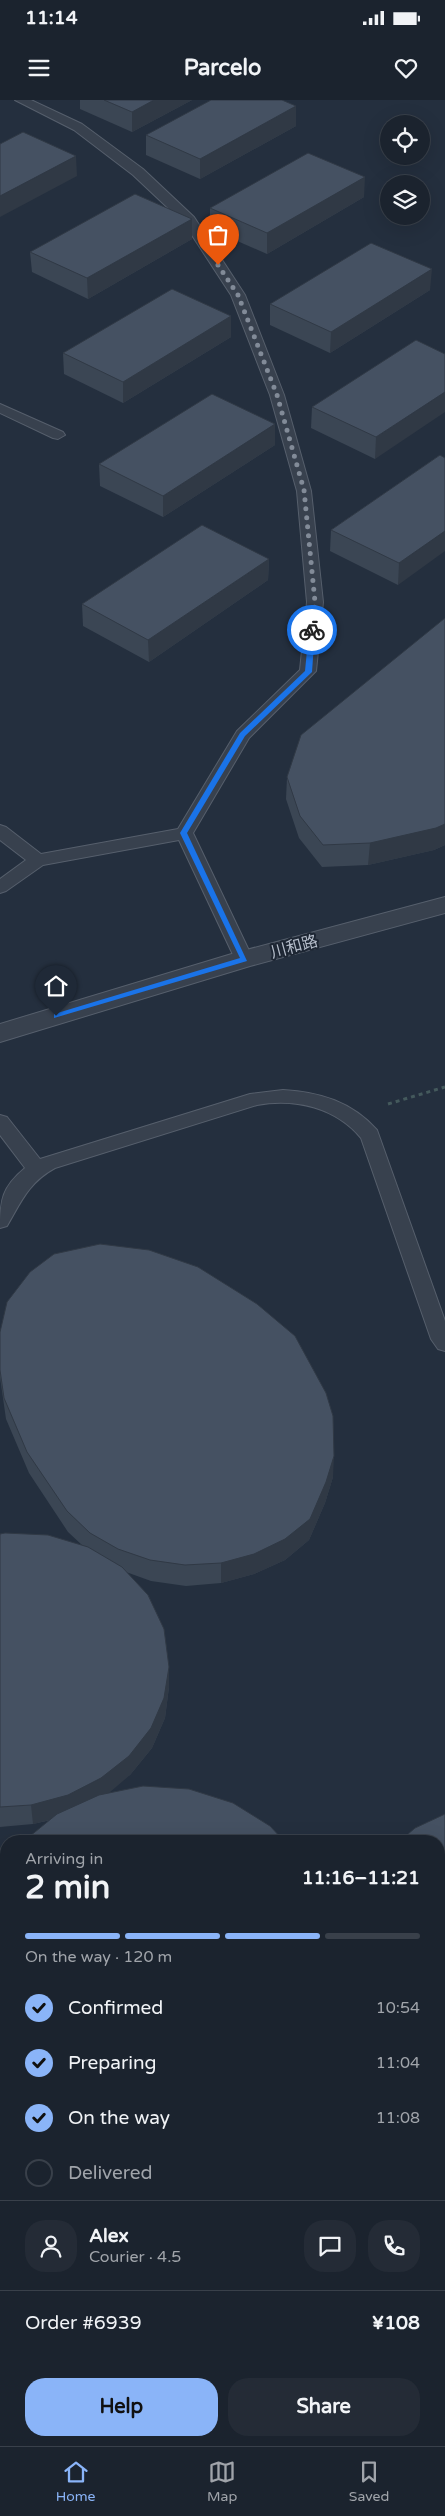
<!DOCTYPE html>
<meta charset="utf-8">
<style>
:root{--surface:#1b232e;--page:#242b36;--text:#f1f3f6;--muted:#a0a4aa;--line:#39404a;--accent:#8ab4f8}
body{margin:0;font-family:"Varela Round","Noto Sans SC",sans-serif;background:var(--page);color:var(--text);height:100vh;display:flex;flex-direction:column;font-size:19px;white-space:nowrap}
*{box-sizing:border-box;margin:0}
p{font-size:16px;color:var(--muted)}
.icon{flex:none;width:28px;height:28px;fill:none;stroke:currentColor;stroke-width:2;stroke-linecap:round;stroke-linejoin:round}
.map{position:relative;flex:1;overflow:hidden}
.sheet{position:absolute;left:0px;top:1735px;width:445px;height:611px;display:flex;flex-direction:column;background:var(--surface);border-radius:20px 20px 0 0;box-shadow:0 5px 20px #0002,0 0 0 1px var(--line)}
.sheet>*{flex:none}
.buttons{position:absolute;left:380px;top:15px;display:grid;gap:10px}
.buttons a{display:grid;place-items:center;width:50px;height:50px;border-radius:50%;background:var(--surface);box-shadow:0 5px 20px #0002,0 0 0 1px var(--line);font-size:25px}
.pin{position:absolute;display:grid;place-items:center;width:42px;height:42px;color:#fff;margin:-51px -21px;border-radius:50% 50% 50% 0;rotate:-45deg;box-shadow:0 0 5px #0007}
.pin .icon{rotate:45deg}
.courier{position:absolute;display:grid;place-items:center;width:50px;height:50px;margin:-25px;border:4px solid #1a73e8;border-radius:50%;background:#fff;color:#222;box-shadow:0 1px 6px #0007}
.headline em{font-style:normal;font-weight:700}
.headline div{display:flex;flex-direction:column-reverse}
.headline{display:flex;align-items:center;justify-content:space-between;height:85px;padding:0 25px}
h1{font-size:32px;font-weight:700;line-height:38px}
.bar{display:grid;grid-template-columns:repeat(4,1fr);gap:8px 5px;align-content:center;height:60px;padding:0 25px}
.bar i{height:6px;border-radius:4px;background:var(--line)}
.bar .on{background:var(--accent)}
.bar p{grid-column:span 4}
.line{display:flex;align-items:center;gap:12px;padding:0 25px;border-top:1px solid var(--line)}
.line div{flex:1}
.round{display:grid;place-items:center;flex:none;width:52px;height:52px;border-radius:20px;background:var(--page)}
ol{padding:0 25px;list-style:none}
li{display:flex;align-items:center;gap:15px;height:55px}
li p{margin-inline-start:auto}
li .icon{padding:5px;border-radius:50%;background:var(--accent);color:#111;stroke-width:4}
li:last-child{color:var(--muted)}
li i{width:28px;height:28px;border:2px solid var(--line);border-radius:50%}
.cta{display:flex;gap:10px;margin-top:auto;padding:10px 25px}
.cta a{flex:1;height:58px;border-radius:20px;background:var(--accent);color:#111;font-size:20px;font-weight:700;line-height:58px;text-align:center}
.cta a+a{background:var(--page);color:var(--text)}
.status{display:flex;justify-content:space-between;align-items:center;height:35px;padding:0 25px;background:var(--surface);direction:ltr}
.status svg{height:14px;fill:currentColor}
header{display:flex;justify-content:space-between;align-items:center;height:65px;padding:0 25px;background:var(--surface);font-size:22px;font-weight:700}
.menu{display:flex;justify-content:space-around;align-items:center;height:70px;border-top:1px solid var(--line);background:var(--surface);font-size:14px;color:var(--muted)}
.menu a{display:grid;justify-items:center;gap:2px}
.menu .on{color:var(--accent)}
.map>svg:first-child{display:block}
</style>
<div class="status"><b>11:14</b><svg viewBox="0 0 49 12"><path d="M0 12V9h3v3zM5 12V6h3v6zM10 12V3h3v9zM15 12V0h3v12zM26 1h20v11H26zM47 4h2v5h-2z"/></svg></div>
<header><svg class="icon" aria-label="menu" viewBox="0 0 24 24"><path d="M4 6h16M4 12h16M4 18h16"/></svg>Parcelo<svg class="icon" aria-label="heart" viewBox="0 0 24 24"><path d="M12 20l-8-8c-3-5 5-10 8-4 3-6 11-1 8 4z"/></svg></header>
<div class="map">
<svg width="445" height="2346" viewBox="0 0 445 2346">
<rect width="100%" height="100%" fill="#242f3e"/>
<g fill="none" stroke-linecap="round" stroke-linejoin="round">
<defs>
<g id="lane">
<polygon points="15,0 31,0 82,24 143,69 194,117 245,195 284,295 311,391 323,502 316,571 249,638 193,733 253,859 250,863 244,865 238,863 235,859 179,740 43,765 6,791 0,793 0,779 26,760 0,740 0,725 6,727 41,754 178,729 237,631 300,570 307,502 297,391 270,295 231,195 184,123 133,75 74,30"/>
<polygon points="0,304 63,332 65,335 58,339 53,338 0,313"/>
<path d="M283,990c37,2 69,12 94,40l68,191v30l-7,-2 -7,-10 -70,-201c-25,-30 -65,-40 -104,-33l-202,63c-26,14 -34,34 -48,58l-7,2c0,-28 2,-41 25,-60l-25,-33v-20l7,2 33,42 210,-65z"/>
<polygon points="439,2066 445,2069 445,2096 439,2093"/>
<polygon points="6,2123 6,2149 0,2150 0,2124"/>
</g>
<polygon id="street" points="445,797 445,813 250,866 0,942 0,924 235,853"/>
</defs>
<use href="#lane" stroke="#565f6c" stroke-width="2"/>
<use href="#street" stroke="#565f6c" stroke-width="2"/>
<polyline stroke="#44595c" stroke-width="3" stroke-dasharray="4 4" stroke-linecap="butt" points="388,1004 445,987"/>
<use href="#lane" fill="#38414e" fill-rule="evenodd"/>
<use href="#street" fill="#38414e" fill-rule="evenodd"/>
</g>
<g fill="#3b4654">
<polygon points="80,0 192,0 132,32 80,9"/>
<polygon points="296,6 296,26 200,79 146,55 146,35"/>
<polygon points="364,97 267,154 210,129 210,108"/>
<polygon points="192,119 192,139 88,199 32,172 30,152"/>
<polygon points="430,190 330,253 270,225 270,204"/>
<polygon points="231,216 231,237 123,303 64,274 63,253"/>
<polygon points="445,254 375,359 311,328 312,307"/>
<polygon points="275,345 163,417 100,386 99,364"/>
<polygon points="440,355 398,485 330,451 331,430"/>
<polygon points="269,459 268,480 149,562 83,526 82,504"/>
<polygon points="445,518 445,745 434,750 368,765 322,767 299,738 286,699 287,677"/>
<polygon points="0,1232 333,1377 325,1403 309,1440 285,1460 254,1474 221,1483 186,1486 151,1481 126,1472 169,1587 165,1618 152,1648 130,1675 51,1720 33,1724 0,1727 0,1434 82,1445 68,1432 29,1373 6,1319 0,1277"/>
<polygon points="445,1714 445,2019 439,2015 439,1741"/>
<polygon points="6,1765 6,1948 0,1936 0,1774"/>
</g>
<g fill="#303945">
<polygon points="154,0 192,0 132,32 132,12"/>
<polygon points="296,6 296,26 200,79 200,59"/>
<polygon points="76,56 77,76 0,117 0,96"/>
<polygon points="365,77 364,97 267,154 267,133"/>
<polygon points="192,119 192,139 88,199 87,178"/>
<polygon points="432,169 430,190 330,253 331,232"/>
<polygon points="231,216 231,237 123,303 123,282"/>
<polygon points="445,292 445,312 375,359 376,337"/>
<polygon points="275,324 275,345 163,417 163,396"/>
<polygon points="445,431 445,451 398,485 399,463"/>
<polygon points="269,459 268,480 149,562 148,540"/>
<polygon points="445,724 445,745 434,750 368,765 370,743"/>
<polygon points="334,1356 333,1377 325,1403 309,1440 285,1460 254,1474 221,1483 221,1463"/>
<polygon points="169,1567 169,1587 165,1618 152,1648 130,1675 103,1698 70,1715 33,1724 31,1705"/>
</g>
<g fill="#455162" stroke="#303945">
<polygon points="104,0 154,0 132,12"/>
<polygon points="211,0 282,0 296,6 200,59 146,35"/>
<polygon points="23,32 76,56 0,96 0,44"/>
<polygon points="308,53 365,77 267,133 210,108"/>
<polygon points="135,94 192,119 87,178 30,152"/>
<polygon points="371,143 432,169 331,232 270,204"/>
<polygon points="172,189 231,216 123,282 63,253"/>
<polygon points="416,240 445,254 445,292 376,337 312,307"/>
<polygon points="212,294 275,324 163,396 99,364"/>
<polygon points="440,355 445,358 445,431 399,463 331,430"/>
<polygon points="202,425 269,459 148,540 82,504"/>
<polygon points="445,518 445,724 436,728 370,743 323,745 300,716 287,677 301,635"/>
<polygon points="100,1144 149,1150 198,1167 257,1204 295,1236 326,1293 333,1316 334,1356 326,1382 310,1419 285,1439 254,1454 221,1463 185,1465 150,1460 118,1449 90,1433 67,1411 27,1352 4,1298 0,1270 0,1232 7,1202 30,1172 54,1154"/>
<polygon points="5,1433 48,1435 88,1447 122,1467 148,1495 164,1529 169,1567 164,1598 151,1628 129,1656 101,1678 68,1695 31,1705 0,1707 0,1434"/>
<polygon points="143,1686 189,1689 233,1703 270,1726 284,1741 24,1741 57,1714 99,1695"/>
<polygon points="445,1714 445,2000 439,1996 439,1741 400,1741 415,1728"/>
<polygon points="6,1765 6,1935 0,1923 0,1774"/>
</g>
<polygon fill="#1a73e8" points="312,528 315,530 312,572 245,636 187,733 247,861 54,918 54,914 240,858 180,733 240,633 305,571 309,530"/>
<g fill="none" stroke-linecap="round" stroke-linejoin="round">
<polyline stroke="#828b98" stroke-width="5" stroke-dasharray="0 9" points="218,165 238,195 277,295 304,390 315,502 312,530"/>
</g>
<g text-anchor="middle" stroke-width="4" stroke-linejoin="round" paint-order="stroke">
<g font-size="16" fill="#b4bcc9" stroke="#1d2633">
<text transform="translate(294 846) rotate(-15)" y="6">川和路</text>
</g>
</g>
</svg>
<div class="buttons">
<a><svg class="icon" aria-label="locate" viewBox="0 0 24 24"><circle cx="12" cy="12" r="6"/><path d="M12 2v4M12 18v4M2 12h4M18 12h4"/></svg></a>
<a><svg class="icon" aria-label="layers" viewBox="0 0 24 24"><path d="M12 4l9 5-9 5-9-5zM3 14l9 5 9-5"/></svg></a>
</div>
<div class="pin" style="left:218px;top:165px;background:#ea580c"><svg class="icon" aria-label="bag" viewBox="0 0 24 24"><path d="M5 8h14l-1 12H6zM9 8a3 3 0 0 1 6 0"/></svg></div>
<div class="pin" style="left:56px;top:916px;background:#1f2937"><svg class="icon" aria-label="home" viewBox="0 0 24 24"><path d="M3 11l9-7 9 7M6 9v11h12V9"/></svg></div>
<div class="courier" style="left:312px;top:530px"><svg class="icon" aria-label="bike" viewBox="0 0 24 24"><circle cx="6" cy="16" r="4"/><circle cx="18" cy="16" r="4"/><path d="M6 16l4-8h5l3 8M10 8l3 8H6M13 5h3"/></svg></div>
<section class="sheet">
<div class="headline"><div><h1>2 min</h1><p>Arriving in</p></div><em>11:16–11:21</em></div>
<div class="bar"><i class="on"></i><i class="on"></i><i class="on"></i><i></i><p>On the way · 120 m</p></div>
<ol>
<li><svg class="icon" aria-label="check" viewBox="0 0 24 24"><path d="M5 12l5 5 9-10"/></svg>Confirmed<p>10:54</p></li>
<li><svg class="icon" aria-label="check" viewBox="0 0 24 24"><path d="M5 12l5 5 9-10"/></svg>Preparing<p>11:04</p></li>
<li><svg class="icon" aria-label="check" viewBox="0 0 24 24"><path d="M5 12l5 5 9-10"/></svg>On the way<p>11:08</p></li>
<li><i></i>Delivered</li>
</ol>
<div class="line" style="height:90px"><a class="round"><svg class="icon" aria-label="person" viewBox="0 0 24 24"><circle cx="12" cy="8" r="4"/><path d="M4 21q1-7 8-7t8 7"/></svg></a><div><b>Alex</b><p>Courier · 4.5</p></div><a class="round"><svg class="icon" aria-label="chat" viewBox="0 0 24 24"><path d="M4 5h16v11H9l-5 4z"/></svg></a><a class="round"><svg class="icon" aria-label="phone" viewBox="0 0 24 24"><path d="M5 4h4l2 5-3 2q2 4 5 5l2-3 5 2v4C11 20 4 13 5 4z"/></svg></a></div>
<div class="line" style="height:65px"><div>Order #6939</div><b>¥108</b></div>
<div class="cta"><a>Help</a><a>Share</a></div>
</section>
</div>
<nav class="menu">
<a class="on"><svg class="icon" aria-label="home" viewBox="0 0 24 24"><path d="M3 11l9-7 9 7M6 9v11h12V9"/></svg>Home</a>
<a><svg class="icon" aria-label="map" viewBox="0 0 24 24"><path d="M3 6l6-2 6 2 6-2v14l-6 2-6-2-6 2zM9 4v14M15 6v14"/></svg>Map</a>
<a><svg class="icon" aria-label="saved" viewBox="0 0 24 24"><path d="M7 4h10v16l-5-4-5 4z"/></svg>Saved</a>
</nav>
